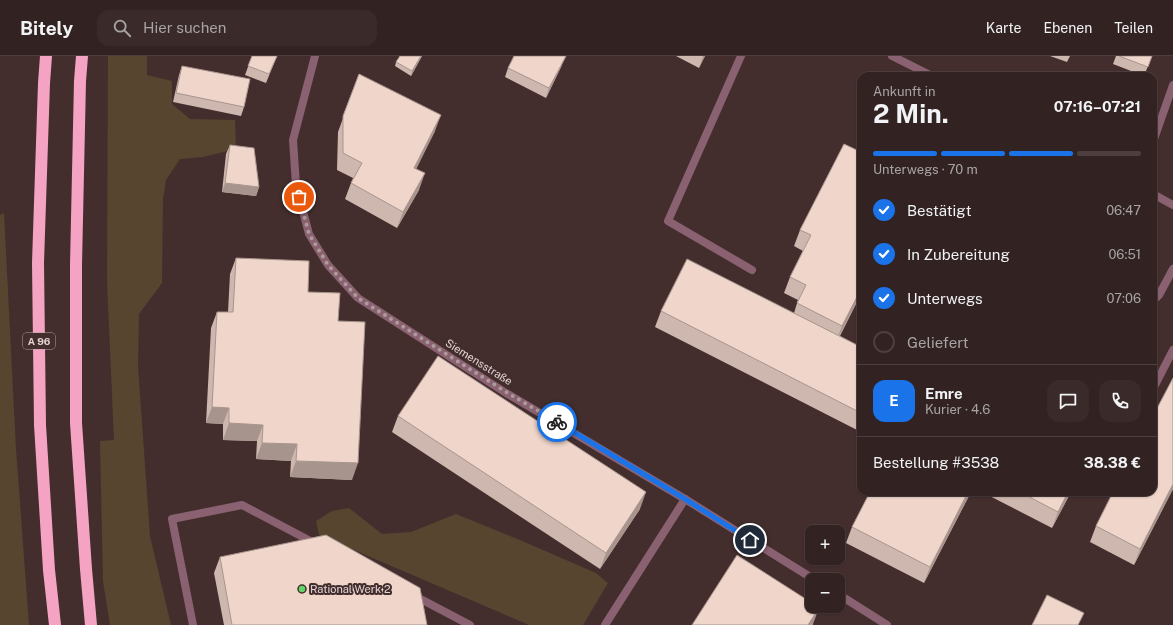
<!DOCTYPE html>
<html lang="de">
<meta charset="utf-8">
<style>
:root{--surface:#322222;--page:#3a2a2a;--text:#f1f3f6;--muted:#a8a4a5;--line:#4d3f40;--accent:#1a73e8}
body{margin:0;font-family:"Public Sans",sans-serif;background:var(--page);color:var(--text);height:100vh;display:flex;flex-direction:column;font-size:15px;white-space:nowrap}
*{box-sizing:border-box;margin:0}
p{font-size:13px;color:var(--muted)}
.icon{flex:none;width:22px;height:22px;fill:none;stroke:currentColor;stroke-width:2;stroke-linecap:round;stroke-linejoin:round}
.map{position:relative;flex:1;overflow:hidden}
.drawer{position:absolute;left:857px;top:16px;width:300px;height:424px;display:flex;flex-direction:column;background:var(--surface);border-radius:12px;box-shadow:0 1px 3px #0004,0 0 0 1px var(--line)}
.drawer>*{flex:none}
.fabs{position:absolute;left:805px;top:469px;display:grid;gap:8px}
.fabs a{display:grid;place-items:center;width:40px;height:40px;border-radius:8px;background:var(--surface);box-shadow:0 1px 3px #0004,0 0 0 1px var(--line);font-size:20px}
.pin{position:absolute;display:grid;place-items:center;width:34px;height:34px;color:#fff;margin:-17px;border:2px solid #fff;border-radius:50%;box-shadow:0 1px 4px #0007}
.courier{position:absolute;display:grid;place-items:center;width:40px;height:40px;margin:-20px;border:3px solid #1a73e8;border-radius:50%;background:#fff;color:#222;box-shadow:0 1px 5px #0007}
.overview em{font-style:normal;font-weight:700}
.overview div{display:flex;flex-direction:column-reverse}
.overview{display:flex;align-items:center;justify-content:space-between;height:68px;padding:0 16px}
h1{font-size:26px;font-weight:700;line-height:30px}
.bar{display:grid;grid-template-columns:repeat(4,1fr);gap:6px 4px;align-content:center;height:48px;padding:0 16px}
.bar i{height:5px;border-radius:3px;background:var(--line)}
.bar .active{background:var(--accent)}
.bar p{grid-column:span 4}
.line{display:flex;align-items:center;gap:10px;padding:0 16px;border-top:1px solid var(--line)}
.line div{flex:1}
.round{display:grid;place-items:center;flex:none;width:42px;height:42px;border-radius:12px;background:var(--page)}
ol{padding:0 16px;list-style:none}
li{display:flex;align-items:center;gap:12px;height:44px}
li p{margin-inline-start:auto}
li .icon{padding:4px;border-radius:50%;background:var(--accent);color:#fff;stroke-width:4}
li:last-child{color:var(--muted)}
li i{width:22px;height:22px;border:2px solid var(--line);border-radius:50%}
header{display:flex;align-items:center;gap:24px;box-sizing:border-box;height:56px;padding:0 20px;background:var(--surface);border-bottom:1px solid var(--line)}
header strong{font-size:19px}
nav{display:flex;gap:22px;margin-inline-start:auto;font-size:14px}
.search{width:280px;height:36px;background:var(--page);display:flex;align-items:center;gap:10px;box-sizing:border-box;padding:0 14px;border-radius:12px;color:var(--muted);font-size:15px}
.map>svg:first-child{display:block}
</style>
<header>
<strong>Bitely</strong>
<div class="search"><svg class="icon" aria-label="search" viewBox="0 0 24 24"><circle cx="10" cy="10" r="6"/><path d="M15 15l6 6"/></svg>Hier suchen</div>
<nav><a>Karte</a><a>Ebenen</a><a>Teilen</a></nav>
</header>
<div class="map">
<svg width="1173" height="569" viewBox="0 0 1173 569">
<rect width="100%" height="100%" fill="#432e2d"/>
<g fill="#57452f">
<polygon points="108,0 147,0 147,19 172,25 172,48 190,63 235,64 236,93 203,101 180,103 166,124 163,143 162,227 139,258 138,310 150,480 171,569 110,569 103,525 100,385 114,384 107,225"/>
<polygon points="4,157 16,393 29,569 0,569 0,159"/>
<polygon points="349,452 382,478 411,476 456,458 520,484 596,517 608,527 583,569 529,569 319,479 316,465 332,455"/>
</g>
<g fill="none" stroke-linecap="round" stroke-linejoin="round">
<g stroke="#8a6170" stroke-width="8">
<polyline points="741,0 668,165 752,214"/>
<polyline points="1153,245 1159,239 1173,213"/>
<polyline points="1153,333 1173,294"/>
<polyline points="413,539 470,569"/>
<polyline points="193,569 172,463 242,449 316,488"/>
<polyline points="605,569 685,443"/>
</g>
<g stroke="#8a6170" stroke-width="8">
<polyline points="315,0 293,84 296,129 309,178 328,209 358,242 506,337 685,443 815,524"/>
<polyline points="892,0 932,20"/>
<polyline points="1153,86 1173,29"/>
<polyline points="1153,138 1173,149"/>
<polyline points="838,538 887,569"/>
</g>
<g stroke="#f4a3c2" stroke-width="12">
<polyline points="46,0 44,27 38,207 40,369 49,514 55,569"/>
<polyline points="82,0 80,25 76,209 76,367 86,513 91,569"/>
</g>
</g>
<g fill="#ceb7ae">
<polygon points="252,0 277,0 266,27 245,19"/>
<polygon points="400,0 422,0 411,20 395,10 396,6"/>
<polygon points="676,0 705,0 699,12"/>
<polygon points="1050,0 1070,0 1067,6"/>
<polygon points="1116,0 1152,0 1144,20 1113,8"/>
<polygon points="562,9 546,42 505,21 508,12"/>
<polygon points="182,10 244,51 241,60 173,46 179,19"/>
<polygon points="359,18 435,75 416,112 419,134 397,172 345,143 351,127 353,122 337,114 338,76"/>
<polygon points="844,88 861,238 840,280 861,291 861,376 655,271 661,255 794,257 798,244 784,237 790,221 803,195 794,190 800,174"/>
<polygon points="230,89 259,131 256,140 222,136 226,98"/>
<polygon points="236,202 308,236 338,265 352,424 290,421 291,405 256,403 257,385 223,384 223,368 206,367 211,272 217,256 228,256 230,218"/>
<polygon points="1173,322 1173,433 1134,509 1090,486 1096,470"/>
<polygon points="398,360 640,453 600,513 392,376"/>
<polygon points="870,436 971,436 924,527 846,487 852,471"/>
<polygon points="982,436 1071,436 1052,472"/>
<polygon points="220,501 427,569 224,569 214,517"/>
</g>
<g fill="#a7958d">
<polygon points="421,0 422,0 411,20 412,15"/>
<polygon points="566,0 562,9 546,42 549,32"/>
<polygon points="703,0 705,0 699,12"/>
<polygon points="441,59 435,75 409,128 414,112"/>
<polygon points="425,117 419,134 397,172 403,156"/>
<polygon points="225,127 259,131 256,140 222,136"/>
<polygon points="861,233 861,238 836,286 842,270"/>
<polygon points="212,351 229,352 223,368 206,367"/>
<polygon points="229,367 263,369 257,385 223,384"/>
<polygon points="262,387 297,388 291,405 256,403"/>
<polygon points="296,405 358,407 352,424 290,421"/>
<polygon points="1173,428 1173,433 1134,509 1140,493"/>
<polygon points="646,436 640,453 600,513 606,497"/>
<polygon points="968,436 971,436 924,527 930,511"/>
<polygon points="1068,436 1071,436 1052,472 1058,456"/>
<polygon points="819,552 813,568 813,569 808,569"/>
</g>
<g fill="#efd5ca" stroke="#a7958d">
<polygon points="252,0 277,0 269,18 248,10"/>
<polygon points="400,0 421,0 412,15 396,6"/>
<polygon points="514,0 566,0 549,32 508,12"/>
<polygon points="1119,0 1152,0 1148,11"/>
<polygon points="182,10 250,23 244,51 176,37"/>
<polygon points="359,18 441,59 414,112 425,117 403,156 351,127 362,107 343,97 343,60"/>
<polygon points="844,88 861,96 861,233 842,270 797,247 806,229 790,221 811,179 800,174"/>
<polygon points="230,89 254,92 259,131 225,127"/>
<polygon points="236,202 309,205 308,236 340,237 338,265 365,266 358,407 296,405 297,388 262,387 263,369 229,367 229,352 212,351 217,256 233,256"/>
<polygon points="687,203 861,291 861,357 661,255"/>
<polygon points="438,300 646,436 606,497 398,360"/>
<polygon points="1173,322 1173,428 1140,493 1096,470 1113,436 1153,436 1153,360"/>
<polygon points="870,436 968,436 930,511 852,471"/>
<polygon points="1020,436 1068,436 1058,456"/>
<polygon points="326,479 420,532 427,569 232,569 220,501"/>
<polygon points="737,499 812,547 812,550 817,550 819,552 808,569 692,569"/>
<polygon points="1047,539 1084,557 1078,569 1032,569"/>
</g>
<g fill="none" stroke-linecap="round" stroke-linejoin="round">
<polyline stroke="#ac9b9a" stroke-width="4" stroke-dasharray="0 7.2" points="299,141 309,178 328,209 358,242 506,336 557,366"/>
<polyline stroke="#1a73e8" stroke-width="5" points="557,366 685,443 750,484"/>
</g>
<circle fill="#61d46a" stroke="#432e2d" stroke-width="1.5" cx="302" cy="533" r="4"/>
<g text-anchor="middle" stroke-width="4" stroke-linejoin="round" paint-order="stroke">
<rect fill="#432e2d" stroke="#b4a3a3" stroke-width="1" x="23" y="277" width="32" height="16" rx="3"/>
<g font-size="10" font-weight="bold" fill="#e4d5d5">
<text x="39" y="289">A 96</text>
</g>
<g font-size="11" fill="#e4d5d5" stroke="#432e2d">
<text transform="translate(479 306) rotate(32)" y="4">Siemensstraße</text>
</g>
<g font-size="11" fill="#e4d5d5" stroke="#432e2d" text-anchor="start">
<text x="310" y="537">Rational Werk 2</text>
</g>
</g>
</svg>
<div class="fabs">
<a>+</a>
<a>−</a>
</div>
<div class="pin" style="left:299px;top:141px;background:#ea580c"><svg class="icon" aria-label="bag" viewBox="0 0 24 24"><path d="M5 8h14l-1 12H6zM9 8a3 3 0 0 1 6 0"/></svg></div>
<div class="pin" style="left:750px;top:484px;background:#1f2937"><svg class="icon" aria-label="home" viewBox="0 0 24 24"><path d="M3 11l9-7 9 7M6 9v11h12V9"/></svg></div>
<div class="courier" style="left:557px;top:366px"><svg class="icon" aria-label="bike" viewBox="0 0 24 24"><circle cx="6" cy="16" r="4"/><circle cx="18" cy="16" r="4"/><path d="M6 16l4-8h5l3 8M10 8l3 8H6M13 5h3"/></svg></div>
<section class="drawer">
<div class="overview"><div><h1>2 Min.</h1><p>Ankunft in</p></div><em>07:16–07:21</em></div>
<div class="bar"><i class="active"></i><i class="active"></i><i class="active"></i><i></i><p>Unterwegs · 70 m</p></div>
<ol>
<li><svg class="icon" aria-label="check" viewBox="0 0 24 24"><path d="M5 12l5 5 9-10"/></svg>Bestätigt<p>06:47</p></li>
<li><svg class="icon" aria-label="check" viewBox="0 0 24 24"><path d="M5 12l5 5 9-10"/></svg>In Zubereitung<p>06:51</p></li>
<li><svg class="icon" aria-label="check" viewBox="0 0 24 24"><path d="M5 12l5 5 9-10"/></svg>Unterwegs<p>07:06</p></li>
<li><i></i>Geliefert</li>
</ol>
<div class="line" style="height:72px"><b class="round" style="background:var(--accent);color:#fff">E</b><div><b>Emre</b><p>Kurier · 4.6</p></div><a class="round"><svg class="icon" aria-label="chat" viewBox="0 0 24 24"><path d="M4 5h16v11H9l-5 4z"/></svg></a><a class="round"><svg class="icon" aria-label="phone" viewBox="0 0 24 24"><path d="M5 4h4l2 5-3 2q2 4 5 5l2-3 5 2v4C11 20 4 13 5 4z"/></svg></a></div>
<div class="line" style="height:52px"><div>Bestellung #3538</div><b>38.38 €</b></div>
</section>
</div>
